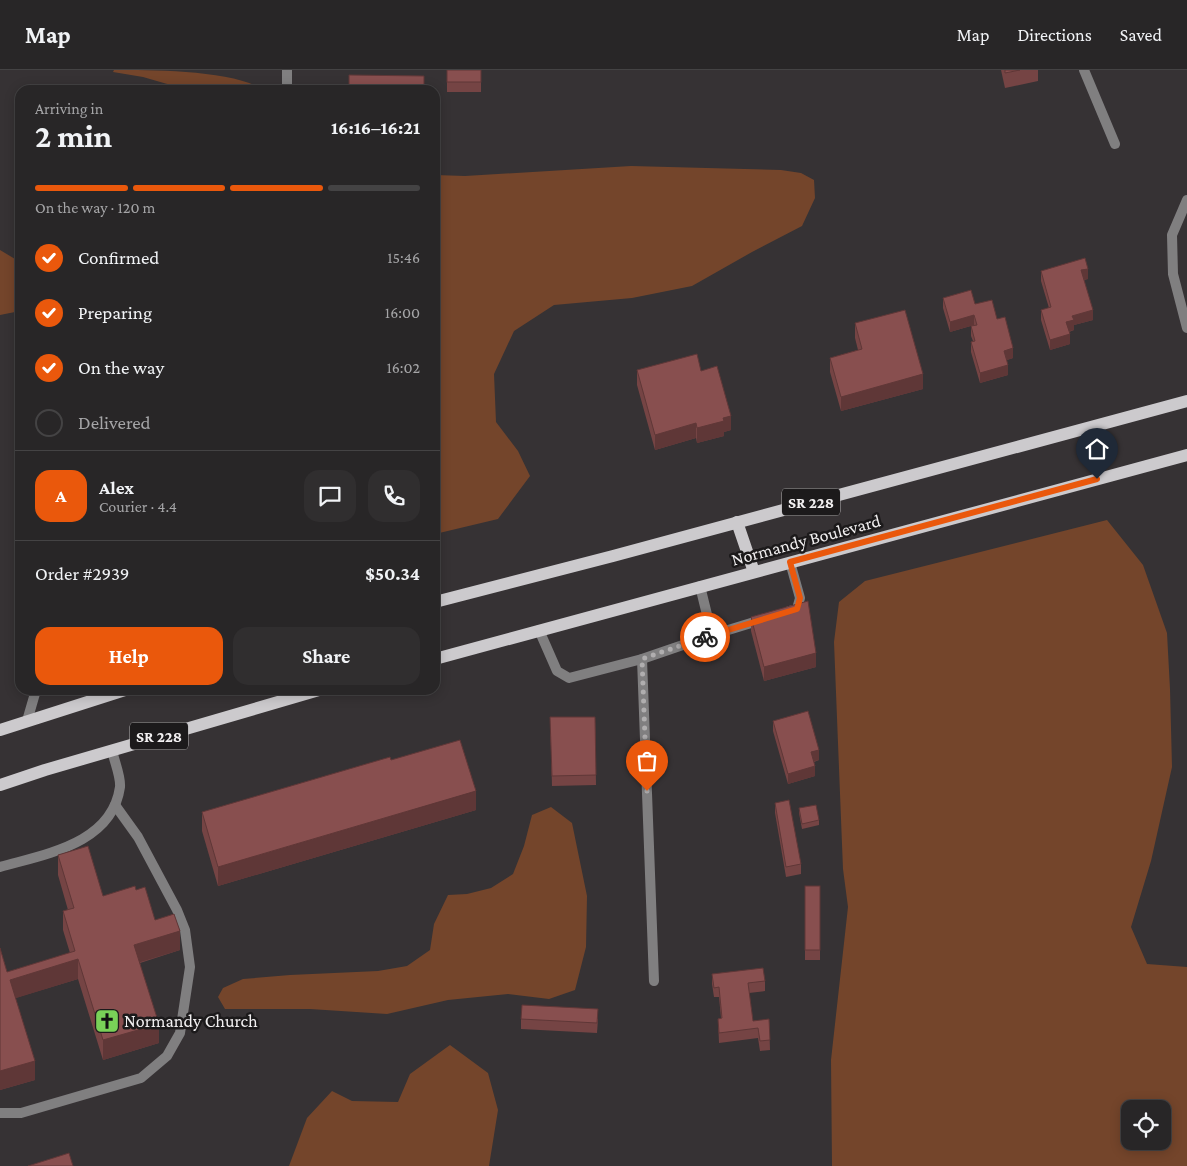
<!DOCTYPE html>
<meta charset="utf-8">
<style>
:root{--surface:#282627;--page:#302e2f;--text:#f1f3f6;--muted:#a5a5a7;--line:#444344;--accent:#ea580c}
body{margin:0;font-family:"Crimson Pro",serif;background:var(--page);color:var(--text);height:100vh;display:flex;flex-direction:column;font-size:19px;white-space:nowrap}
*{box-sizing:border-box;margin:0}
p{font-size:16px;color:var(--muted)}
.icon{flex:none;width:28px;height:28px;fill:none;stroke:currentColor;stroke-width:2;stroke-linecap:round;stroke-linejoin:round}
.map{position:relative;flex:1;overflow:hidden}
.details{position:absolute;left:15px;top:15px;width:425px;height:610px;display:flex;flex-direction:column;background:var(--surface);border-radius:15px;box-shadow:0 2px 12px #0003,0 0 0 1px var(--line)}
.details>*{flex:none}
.fabs{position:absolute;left:1121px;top:1030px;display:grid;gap:10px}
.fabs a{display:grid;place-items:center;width:50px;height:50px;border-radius:10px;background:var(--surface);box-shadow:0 2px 12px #0003,0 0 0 1px var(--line);font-size:25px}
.pin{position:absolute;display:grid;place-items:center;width:42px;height:42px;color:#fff;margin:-51px -21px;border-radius:50% 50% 50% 0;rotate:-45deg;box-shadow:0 0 5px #0007}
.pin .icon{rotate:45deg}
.courier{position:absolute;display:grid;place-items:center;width:50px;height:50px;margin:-25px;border:4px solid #ea580c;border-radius:50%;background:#fff;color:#222;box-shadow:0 1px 6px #0007}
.head em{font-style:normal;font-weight:700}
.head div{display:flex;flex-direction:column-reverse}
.head{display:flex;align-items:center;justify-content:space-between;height:85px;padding:0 20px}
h1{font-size:32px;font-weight:700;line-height:38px}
.bar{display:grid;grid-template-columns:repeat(4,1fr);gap:8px 5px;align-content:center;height:60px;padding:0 20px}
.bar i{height:6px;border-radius:4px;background:var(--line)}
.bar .current{background:var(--accent)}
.bar p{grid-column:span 4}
.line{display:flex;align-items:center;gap:12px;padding:0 20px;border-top:1px solid var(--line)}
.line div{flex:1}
.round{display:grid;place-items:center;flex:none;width:52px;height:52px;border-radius:15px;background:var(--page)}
ol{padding:0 20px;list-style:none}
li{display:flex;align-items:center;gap:15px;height:55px}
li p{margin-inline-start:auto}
li .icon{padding:5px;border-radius:50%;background:var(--accent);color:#fff;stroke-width:4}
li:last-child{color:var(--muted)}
li i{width:28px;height:28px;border:2px solid var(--line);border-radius:50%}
.action{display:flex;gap:10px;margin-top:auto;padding:10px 20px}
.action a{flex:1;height:58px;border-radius:15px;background:var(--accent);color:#fff;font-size:20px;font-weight:700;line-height:58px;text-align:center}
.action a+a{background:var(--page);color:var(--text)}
header{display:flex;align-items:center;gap:30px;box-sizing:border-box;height:70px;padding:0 25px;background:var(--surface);border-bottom:1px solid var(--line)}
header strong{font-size:24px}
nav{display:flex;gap:28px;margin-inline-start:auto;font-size:18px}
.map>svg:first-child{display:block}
</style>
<header>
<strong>Map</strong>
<nav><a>Map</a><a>Directions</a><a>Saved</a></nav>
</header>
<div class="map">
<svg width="1187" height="1096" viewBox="0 0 1187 1096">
<rect width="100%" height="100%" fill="#363234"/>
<g fill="#74452b" fill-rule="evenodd">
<path d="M114,0c38,0 121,0 149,20h-75l-45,-13 -30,-5z"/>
<polygon points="631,96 781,100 801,103 814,110 815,128 802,156 752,182 692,216 632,228 554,235 514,261 494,304 496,352 518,381 530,406 498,449 435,464 435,105 465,106"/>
<polygon points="0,180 20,192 20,241 0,245"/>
<path d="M1107,450l36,45 24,68 3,56 2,78 -21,94 -20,66 16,37 40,3v199h-355l-1,-106 17,-153 -5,-38 -9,-227 5,-40 26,-21zM1130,1039h32v32h-32z"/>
<polygon points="551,737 572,753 587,826 586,877 575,920 549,929 508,924 448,930 387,944 310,939 225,939 218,927 223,918 243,909 290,905 378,901 407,896 430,880 434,854 448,825 467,824 491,818 513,804 524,776 532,745"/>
<polygon points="450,975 488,1003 498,1040 489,1096 289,1096 307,1048 332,1021 352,1031 398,1032 410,1004"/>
</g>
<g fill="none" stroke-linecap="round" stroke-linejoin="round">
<g stroke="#807f80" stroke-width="10">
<polyline points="1084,0 1115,74"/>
<polyline points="1187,130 1172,165 1173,204 1187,258"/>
<polyline points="789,541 797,539 800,528 790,492"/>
<polyline points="539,560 557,601 569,608 642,589 712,565 700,516"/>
<polyline points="712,565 764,549"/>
<polyline points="642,589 654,911"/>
<polyline points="27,651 36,620"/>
<path d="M0,797c45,-13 112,-23 120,-80 1,-11 -6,-26 -8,-37"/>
<polyline points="0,1043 21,1043 141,1008 167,986 180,963 190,897 185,860 177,840 138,767 115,735"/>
</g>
<polyline stroke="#807f80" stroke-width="10" points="287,20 287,0"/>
<g stroke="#cccacd" stroke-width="12">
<polyline points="737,452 754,502"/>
<polyline points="435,532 613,486 1187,331"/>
<polyline points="435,589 1187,385"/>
<polyline points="0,660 125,620"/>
<polyline points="0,715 45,700 319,620"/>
</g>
</g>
<g fill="#754444">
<rect x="447" y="0" width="34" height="22"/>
<polygon points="1001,0 1038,0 1038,11 1005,18"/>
<polygon points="1041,201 1088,209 1084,210 1093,250 1074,255 1074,260 1069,262 1070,274 1050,280 1041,250 1041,240 1049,238 1041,211"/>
<polygon points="943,228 975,234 997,249 1013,288 1007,290 1008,305 980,313 971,282 971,272 973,271 971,266 971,256 974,255 950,262 943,238"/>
<polygon points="855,253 923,319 841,341 830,302 830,288 858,280 855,268"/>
<polygon points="637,300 701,301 731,360 724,362 724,366 697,373 696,368 655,380 637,315"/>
<polygon points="751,547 816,597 764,611 751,561"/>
<polygon points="550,647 595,647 596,715 552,716"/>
<polygon points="773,651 819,690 814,692 815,706 788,714 773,661"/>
<polygon points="775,733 801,794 801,804 786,807 775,743"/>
<polygon points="799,738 819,750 819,755 802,759 799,743"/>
<polygon points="476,740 218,816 202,761 202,742"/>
<polygon points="58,785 103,826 136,820 155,850 180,880 140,893 159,973 103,990 78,909 15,928 35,1010 0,1020 0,878 7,902 70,883 63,860 63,841 68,840 58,805"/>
<rect x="805" y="816" width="15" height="74"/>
<polygon points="712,904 765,911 765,921 749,923 753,951 769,949 770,980 760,981 758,968 719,973 718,949 721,948 719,927 714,927 712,914"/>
<polygon points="521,949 598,949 597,963 521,959"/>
</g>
<g fill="#5f3737">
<polygon points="1088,199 1088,209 1081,210 1081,200"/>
<polygon points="1093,240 1093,250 1074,255 1074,260 1066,262 1066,252 1072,246"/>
<polygon points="974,245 974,255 950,262 950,252"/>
<polygon points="1070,264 1070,274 1050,280 1050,270"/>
<polygon points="1013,278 1013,288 1004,291 1004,281"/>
<polygon points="1008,295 1008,305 980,313 980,303"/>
<polygon points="923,304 923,319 841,341 841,327"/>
<polygon points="731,346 731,360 724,362 724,366 697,373 697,358 723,348"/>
<polygon points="696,353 696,368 655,380 655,365"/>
<polygon points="816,583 816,597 764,611 764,597"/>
<polygon points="819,680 819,690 811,692 811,682"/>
<polygon points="815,696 815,706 788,714 788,704"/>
<polygon points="476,721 476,740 218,816 218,797"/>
<polygon points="180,861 180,880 134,894 134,875"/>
<polygon points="78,889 78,909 10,930 10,910"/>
<polygon points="159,954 159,973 103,990 103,970"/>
<polygon points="35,991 35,1010 0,1020 0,1001"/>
</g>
<g fill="#884f4f" stroke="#5f3737">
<rect x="447" y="0" width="34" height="12"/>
<polygon points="1005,0 1020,0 1005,3"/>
<polygon points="349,5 424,6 424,20 349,20"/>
<polygon points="1085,188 1088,199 1081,200 1093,240 1072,246 1074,250 1066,252 1070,264 1050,270 1041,240 1051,237 1041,201"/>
<polygon points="971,220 975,234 992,230 997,249 1005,247 1013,278 1004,281 1008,295 980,303 971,272 975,271 971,256 977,255 974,245 950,252 943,228"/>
<polygon points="905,240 923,304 841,327 830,288 862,279 855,253"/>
<polygon points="697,284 701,301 717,296 731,346 723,348 724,351 697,358 696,353 655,365 637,300"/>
<polygon points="808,531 816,583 764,597 751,547"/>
<polygon points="808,641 819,680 811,682 815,696 788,704 773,651"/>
<polygon points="550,647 595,647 596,705 552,706"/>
<polygon points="460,670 476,721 218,797 202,742 390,687 391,690"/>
<polygon points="789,730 801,794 786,797 775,733"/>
<polygon points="816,735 819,750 802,754 799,738"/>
<polygon points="88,776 103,826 135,816 136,820 145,817 155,850 174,844 180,861 134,875 159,954 103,970 78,889 10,910 35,991 0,1001 0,878 7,902 75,881 63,841 74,838 58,785"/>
<rect x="805" y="816" width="15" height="64"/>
<polygon points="763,898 765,911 748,913 753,951 769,949 770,970 760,971 758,958 719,963 718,949 722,948 719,917 714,918 712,904"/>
<polygon points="522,935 598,939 597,953 521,949"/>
<polygon points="69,1083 73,1096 28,1096"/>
</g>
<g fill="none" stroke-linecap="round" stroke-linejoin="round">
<polyline stroke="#b0aeaf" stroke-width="5" stroke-dasharray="0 9" points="647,721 642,589 705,567"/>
<polyline stroke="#ea580c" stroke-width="6" points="705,567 797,539 800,528 790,492 1097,409"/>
</g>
<defs>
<symbol id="church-square" viewBox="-11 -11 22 22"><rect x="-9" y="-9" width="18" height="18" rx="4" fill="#79d158" stroke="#1c1a1b"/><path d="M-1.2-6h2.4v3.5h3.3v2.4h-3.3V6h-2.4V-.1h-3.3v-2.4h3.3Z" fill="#111"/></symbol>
</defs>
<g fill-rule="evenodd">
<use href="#church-square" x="93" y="937" width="28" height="28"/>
</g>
<g text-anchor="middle" stroke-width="5" stroke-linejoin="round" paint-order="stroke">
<g fill="#1c1a1b" stroke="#b2b0b1" stroke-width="1">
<rect x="782" y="418.5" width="58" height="27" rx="4"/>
<rect x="130" y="652.5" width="58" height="27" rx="4"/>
</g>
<g font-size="16" font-weight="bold" fill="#f2f0f1">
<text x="811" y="438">SR 228</text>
<text x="159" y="672">SR 228</text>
</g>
<g font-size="18" fill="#f2f0f1" stroke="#1c1a1b">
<text transform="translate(806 470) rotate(-15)" y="6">Normandy Boulevard</text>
</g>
<g font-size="18" fill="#f2f0f1" stroke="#1c1a1b" text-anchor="start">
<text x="124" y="957">Normandy Church</text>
</g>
</g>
</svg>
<div class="fabs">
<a><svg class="icon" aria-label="locate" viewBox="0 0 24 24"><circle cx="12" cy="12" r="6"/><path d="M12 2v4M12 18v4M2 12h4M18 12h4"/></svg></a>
</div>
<div class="pin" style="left:647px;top:721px;background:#ea580c"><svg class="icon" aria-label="bag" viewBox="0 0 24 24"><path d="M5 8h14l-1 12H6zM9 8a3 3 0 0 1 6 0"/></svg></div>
<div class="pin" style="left:1097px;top:409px;background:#1f2937"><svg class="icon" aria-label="home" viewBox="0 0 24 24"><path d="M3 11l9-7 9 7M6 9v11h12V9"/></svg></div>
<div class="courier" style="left:705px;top:567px"><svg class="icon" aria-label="bike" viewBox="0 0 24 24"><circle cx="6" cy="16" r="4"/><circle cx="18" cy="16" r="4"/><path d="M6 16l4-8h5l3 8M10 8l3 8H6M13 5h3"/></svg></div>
<section class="details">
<div class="head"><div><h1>2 min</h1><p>Arriving in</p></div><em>16:16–16:21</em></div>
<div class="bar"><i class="current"></i><i class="current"></i><i class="current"></i><i></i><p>On the way · 120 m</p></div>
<ol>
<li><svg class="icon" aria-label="check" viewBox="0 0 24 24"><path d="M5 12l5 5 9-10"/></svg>Confirmed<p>15:46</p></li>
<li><svg class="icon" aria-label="check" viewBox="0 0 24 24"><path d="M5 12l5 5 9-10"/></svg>Preparing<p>16:00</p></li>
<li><svg class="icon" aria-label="check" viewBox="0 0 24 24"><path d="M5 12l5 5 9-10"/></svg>On the way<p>16:02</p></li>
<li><i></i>Delivered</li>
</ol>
<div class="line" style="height:90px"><b class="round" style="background:var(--accent);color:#fff">A</b><div><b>Alex</b><p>Courier · 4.4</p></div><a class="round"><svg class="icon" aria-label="chat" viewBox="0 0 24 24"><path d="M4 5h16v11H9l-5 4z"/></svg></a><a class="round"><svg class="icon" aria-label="phone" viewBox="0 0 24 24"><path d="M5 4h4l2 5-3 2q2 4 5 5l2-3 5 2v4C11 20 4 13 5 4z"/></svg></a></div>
<div class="line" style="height:65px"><div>Order #2939</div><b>$50.34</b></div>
<div class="action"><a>Help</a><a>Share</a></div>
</section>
</div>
